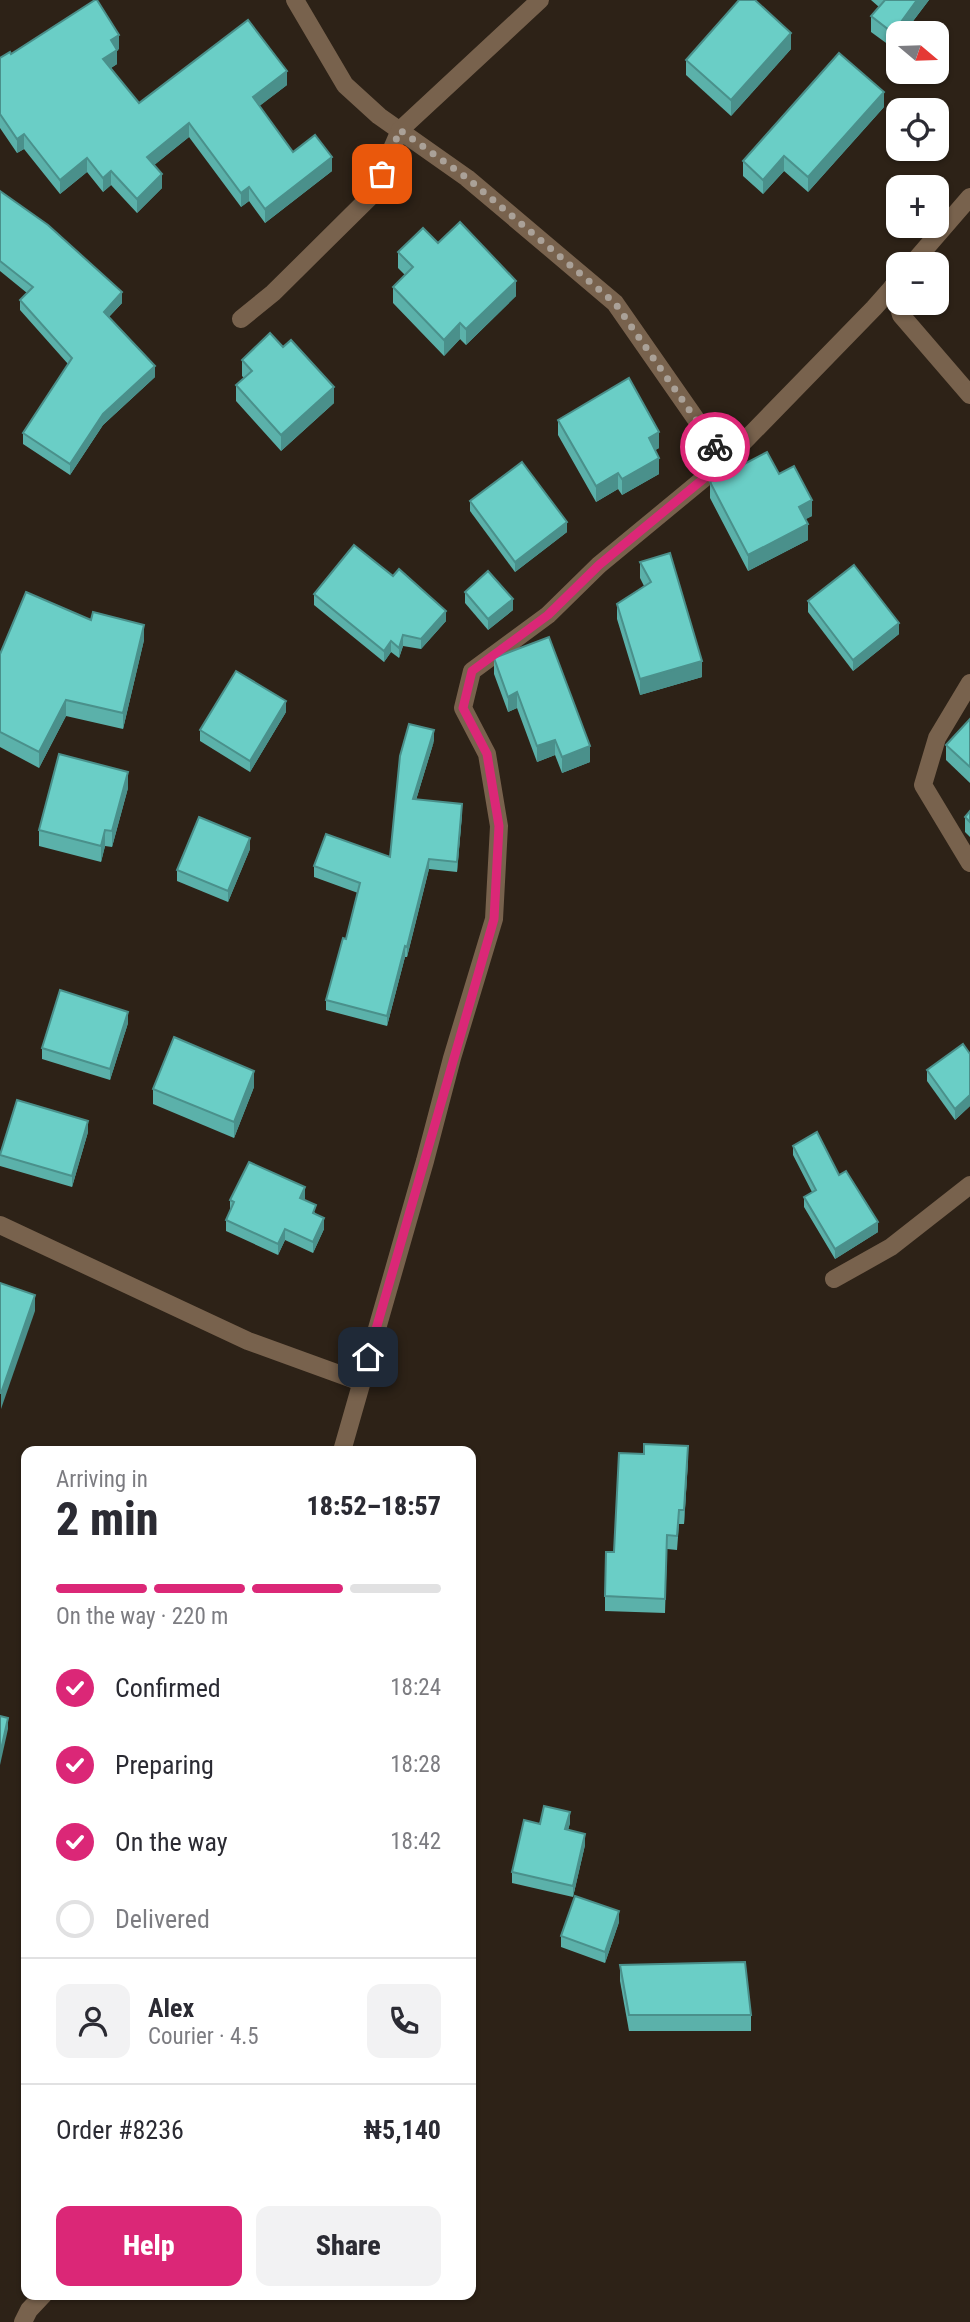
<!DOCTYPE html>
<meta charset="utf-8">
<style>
:root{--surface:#fff;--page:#f2f2f3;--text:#2b2b33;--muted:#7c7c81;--line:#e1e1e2;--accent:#db2777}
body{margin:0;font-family:"Roboto Condensed",sans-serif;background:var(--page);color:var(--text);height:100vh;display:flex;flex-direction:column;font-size:26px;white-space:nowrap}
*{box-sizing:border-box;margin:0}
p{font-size:23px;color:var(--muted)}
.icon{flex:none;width:38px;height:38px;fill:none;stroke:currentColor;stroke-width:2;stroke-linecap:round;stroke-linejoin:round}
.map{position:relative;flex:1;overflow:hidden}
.details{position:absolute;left:21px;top:1446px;width:455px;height:854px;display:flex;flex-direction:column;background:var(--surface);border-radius:14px;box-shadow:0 2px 5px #0004}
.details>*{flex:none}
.needle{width:46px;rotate:109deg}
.fabs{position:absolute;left:886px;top:21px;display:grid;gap:14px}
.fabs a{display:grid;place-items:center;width:63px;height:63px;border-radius:14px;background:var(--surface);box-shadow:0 2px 5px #0004;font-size:35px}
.pin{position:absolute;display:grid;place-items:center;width:60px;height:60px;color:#fff;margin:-30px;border-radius:14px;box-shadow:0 4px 10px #0006}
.courier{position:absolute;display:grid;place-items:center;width:70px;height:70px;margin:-35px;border:5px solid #db2777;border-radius:50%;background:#fff;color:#222;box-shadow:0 2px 9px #0007}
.overview em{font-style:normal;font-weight:800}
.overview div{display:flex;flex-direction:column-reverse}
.overview{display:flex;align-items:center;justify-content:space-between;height:119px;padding:0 35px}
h1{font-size:46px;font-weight:800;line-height:52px}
.bar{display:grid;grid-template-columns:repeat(4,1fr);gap:10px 7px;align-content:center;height:84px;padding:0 35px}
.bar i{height:9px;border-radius:5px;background:var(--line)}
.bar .active{background:var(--accent)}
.bar p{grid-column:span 4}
.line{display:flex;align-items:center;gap:18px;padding:0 35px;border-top:2px solid var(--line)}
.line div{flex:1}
.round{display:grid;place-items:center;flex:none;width:74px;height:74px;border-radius:14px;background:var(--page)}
ol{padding:0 35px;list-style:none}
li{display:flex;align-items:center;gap:21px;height:77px}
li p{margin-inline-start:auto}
li .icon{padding:7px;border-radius:50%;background:var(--accent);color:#fff;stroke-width:4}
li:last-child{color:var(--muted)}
li i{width:38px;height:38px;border:4px solid var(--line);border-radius:50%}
.button{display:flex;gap:14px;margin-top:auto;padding:14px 35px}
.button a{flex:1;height:80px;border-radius:14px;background:var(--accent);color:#fff;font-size:28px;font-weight:800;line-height:80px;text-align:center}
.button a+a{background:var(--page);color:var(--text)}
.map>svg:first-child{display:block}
</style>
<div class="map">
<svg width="970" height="2322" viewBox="0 0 970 2322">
<rect width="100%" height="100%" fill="#2d2217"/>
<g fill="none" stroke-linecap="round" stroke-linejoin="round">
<g stroke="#78624d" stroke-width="18">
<polyline points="295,0 345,85 379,116 467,178 615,303 725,461"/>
<polyline points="912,264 970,197"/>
<polyline points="893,286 901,315 970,395"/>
<polyline points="241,319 273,293 372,195 400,130 540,0"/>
<polyline points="970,683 937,738 923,785 970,863"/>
<polyline points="0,1225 248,1341 361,1382"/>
<polyline points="834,1279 891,1247 970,1185"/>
<polyline points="342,1451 425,1161 452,1058 494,919 499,826 487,754 463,708 472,671 548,615 599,565 725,461 874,308 898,281"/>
<polyline points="23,2322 29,2310 44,2294"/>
</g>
</g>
<g fill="#5bb1aa">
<polygon points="871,0 929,0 904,33 898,33 893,48 871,32 871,16 879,7"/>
<polygon points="119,49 117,50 117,64 111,68 139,103 287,85 259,106 293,152 332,171 265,223 249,201 241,207 189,137 154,165 162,188 137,213 111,185 103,192 87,172 60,194 24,149 17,153 0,128 0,58 11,54"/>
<polygon points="791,49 731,116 686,75 686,60"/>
<polygon points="884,107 808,192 784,171 763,194 743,176 743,161"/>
<polygon points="0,191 122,303 109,317 155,377 103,425 70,475 23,444 23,433 68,364 20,310 20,300 27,293 0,271"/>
<polygon points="438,243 516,296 466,345 460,339 444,356 393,303 393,287 405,275 398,268 398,252"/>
<polygon points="283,347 334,403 281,451 236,401 236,385 244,378 242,376 242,360"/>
<polygon points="558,420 659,448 655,450 659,474 622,495 618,489 596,502 558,435"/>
<polygon points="779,474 812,516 805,519 808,540 748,571 710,498 710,482"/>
<polygon points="470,501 567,532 515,572 470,511"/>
<polygon points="670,553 702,677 640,695 617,619 617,604 644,586 640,578 640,562"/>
<polygon points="465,592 513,610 488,630 465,603"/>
<polygon points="314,594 446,621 421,649 403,646 399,658 391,652 384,662 314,605"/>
<polygon points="808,601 899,634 853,671 808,612"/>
<polygon points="91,620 144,640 123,729 66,716 39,768 0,747 0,654"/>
<polygon points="494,658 590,762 562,773 555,755 537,762 517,708 508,712 494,674"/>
<polygon points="286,712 250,772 200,741 200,730"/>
<polygon points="970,719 970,783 946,760 946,745"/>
<polygon points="434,741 416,800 462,814 457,872 429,869 407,957 405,957 387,1026 326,1010 326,1000 346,939 358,893 314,877 314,866 390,857"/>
<polygon points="128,788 112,847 105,846 101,862 39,846 39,830"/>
<polygon points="970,811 970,837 965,832 965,817"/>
<polygon points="250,849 228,902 177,881 177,870"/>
<polygon points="128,1023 110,1080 42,1059 42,1048"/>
<polygon points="970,1054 970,1106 955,1120 927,1081 927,1070"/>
<polygon points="254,1087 234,1138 153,1104 153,1089"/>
<polygon points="88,1132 72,1187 0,1166 0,1155"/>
<polygon points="793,1146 839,1175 878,1232 835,1259 804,1207 804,1197 812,1192 793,1155"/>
<polygon points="305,1198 304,1200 316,1214 324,1229 313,1253 285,1240 278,1255 226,1231 226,1220 230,1211 230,1200"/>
<polygon points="688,1460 684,1524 679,1524 677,1550 667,1549 665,1613 605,1611 605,1596 614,1552"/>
<polygon points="570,1823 568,1830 585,1845 573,1897 512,1883 512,1872 540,1824"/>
<polygon points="619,1922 605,1963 561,1947 561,1936"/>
<polygon points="620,1965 751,2015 751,2031 629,2031 620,1981"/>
</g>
<g fill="#4a908b">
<polygon points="917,0 929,0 904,33 898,33 898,42 893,48 893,33"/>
<polygon points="791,33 791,49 731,116 731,100"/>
<polygon points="119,35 119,49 116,51 117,50 117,64 103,73 103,59 111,40"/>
<polygon points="287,71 287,85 253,111 253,97"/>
<polygon points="884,92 884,107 808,192 808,177"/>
<polygon points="189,123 189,137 147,171 147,157"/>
<polygon points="24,134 24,149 17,153 17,139"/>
<polygon points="784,156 784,171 763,194 763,180"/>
<polygon points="332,157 332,171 265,223 265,209"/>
<polygon points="87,158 87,172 60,194 60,180"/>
<polygon points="111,171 111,185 103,192 103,178"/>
<polygon points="162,174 162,188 137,213 137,199"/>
<polygon points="249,187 249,201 241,207 241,193"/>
<polygon points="516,281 516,296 466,345 466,329"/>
<polygon points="122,292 122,303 104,322 104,312"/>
<polygon points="460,323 460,339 444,356 444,340"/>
<polygon points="155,366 155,377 103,425 70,475 70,464 103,414"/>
<polygon points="334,387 334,403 281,451 281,435"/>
<polygon points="659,432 659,448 649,454 649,438"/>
<polygon points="659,458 659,474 622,495 622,479"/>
<polygon points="618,473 618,489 596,502 596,486"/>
<polygon points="812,500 812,516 799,523 799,507"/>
<polygon points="567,522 567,532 515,572 515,562"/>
<polygon points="808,524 808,540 748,571 748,555"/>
<polygon points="513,599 513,610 488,630 488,619"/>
<polygon points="446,611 446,621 421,649 421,639"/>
<polygon points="899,623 899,634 853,671 853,660"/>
<polygon points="144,625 144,640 123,729 123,713"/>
<polygon points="403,635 403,646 399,658 399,648"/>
<polygon points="391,641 391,652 384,662 384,651"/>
<polygon points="702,661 702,677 640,695 640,679"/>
<polygon points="517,692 517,708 508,712 508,697"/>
<polygon points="66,700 66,716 39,768 39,752"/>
<polygon points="286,701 286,712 250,772 250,761"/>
<polygon points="434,730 434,741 413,810 413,799"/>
<polygon points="555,740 555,755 537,762 537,746"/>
<polygon points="590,746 590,762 562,773 562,757"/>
<polygon points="128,772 128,788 112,847 112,831"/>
<polygon points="462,804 462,814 457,872 457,862"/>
<polygon points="105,830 105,846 101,862 101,846"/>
<polygon points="250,838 250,849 228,902 228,891"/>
<polygon points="429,859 429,869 407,957 407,947"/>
<polygon points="405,946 405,957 387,1026 387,1016"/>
<polygon points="128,1012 128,1023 110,1080 110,1069"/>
<polygon points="254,1071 254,1087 234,1138 234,1122"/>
<polygon points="970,1095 970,1106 955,1120 955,1109"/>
<polygon points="88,1121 88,1132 72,1187 72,1176"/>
<polygon points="305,1187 305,1198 300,1208 300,1198"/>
<polygon points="324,1218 324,1229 313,1253 313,1242"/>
<polygon points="878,1222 878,1232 835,1259 835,1249"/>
<polygon points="285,1229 285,1240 278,1255 278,1244"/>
<polygon points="35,1295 35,1311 1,1409 1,1393"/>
<polygon points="688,1446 688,1460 684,1524 684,1510"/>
<polygon points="8,1718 8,1729 0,1765 0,1754"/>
<polygon points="570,1812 570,1823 565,1840 565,1829"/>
<polygon points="585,1834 585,1845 573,1897 573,1886"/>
<polygon points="619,1911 619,1922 605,1963 605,1952"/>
</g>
<g fill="#6acec6" stroke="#4a908b" stroke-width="2">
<polygon points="95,0 97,0 119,35 111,40 117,50 103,59 139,103 248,20 287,71 253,97 293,152 315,135 332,157 265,209 249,187 241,193 189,123 147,157 162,174 137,199 111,171 103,178 87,158 60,180 24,134 17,139 0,114 0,58 10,52 11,54"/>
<polygon points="739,0 755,0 791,33 731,100 686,60"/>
<polygon points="885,0 917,0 893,33 871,16"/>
<polygon points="839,53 884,92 808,177 784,156 763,180 743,161"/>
<polygon points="0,191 48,225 122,292 104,312 155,366 103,414 70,464 23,433 72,358 20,300 33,287 0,261"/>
<polygon points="460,222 516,281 466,329 460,323 444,340 393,287 413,267 398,252 423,228 438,243"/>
<polygon points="270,333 283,347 291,340 334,387 281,435 236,385 252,371 242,360"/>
<polygon points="629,378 659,432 649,438 659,458 622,479 618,473 596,486 558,420"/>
<polygon points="767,452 779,474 794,466 812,500 799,507 808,524 748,555 710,482"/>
<polygon points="522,462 567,522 515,562 470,501"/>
<polygon points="354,545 393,576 399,569 446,611 421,639 403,635 399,648 391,641 384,651 314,594"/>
<polygon points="670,553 702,661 640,679 617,604 651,582 640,562"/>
<polygon points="854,565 899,623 853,660 808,601"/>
<polygon points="488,571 513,599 488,619 465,592"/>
<polygon points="26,592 91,620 93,612 144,625 123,713 66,700 39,752 0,732 0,654"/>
<polygon points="549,637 590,746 562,757 555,740 537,746 517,692 508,697 494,658"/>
<polygon points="236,671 286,701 250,761 200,730"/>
<polygon points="970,719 970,767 946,745"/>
<polygon points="409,724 434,730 413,799 462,804 457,862 429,859 407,947 405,946 387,1016 326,1000 343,938 346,939 360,883 314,866 326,834 390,857 400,756"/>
<polygon points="59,754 128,772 112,831 105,830 101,846 39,830"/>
<polygon points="970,811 970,822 965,817"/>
<polygon points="199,817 250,838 228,891 177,870"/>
<polygon points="60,990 128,1012 110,1069 42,1048"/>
<polygon points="174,1037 254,1071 234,1122 153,1089"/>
<polygon points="963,1044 970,1054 970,1095 955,1109 927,1070"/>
<polygon points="17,1100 88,1121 72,1176 0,1155"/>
<polygon points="817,1132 839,1175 846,1171 878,1222 835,1249 804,1197 816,1190 793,1146"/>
<polygon points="249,1162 305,1187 300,1198 316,1205 313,1213 324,1218 313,1242 285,1229 278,1244 226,1220 234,1202 230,1200"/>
<polygon points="0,1283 35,1295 1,1393 0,1393"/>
<polygon points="644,1444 688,1446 684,1510 679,1510 677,1536 667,1535 665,1599 605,1596 606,1552 614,1552 619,1453 644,1454"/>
<polygon points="0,1716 8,1718 0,1754"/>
<polygon points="544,1806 570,1812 565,1829 585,1834 573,1886 512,1872 524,1820 540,1824"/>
<polygon points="575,1896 619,1911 605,1952 561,1936"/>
<polygon points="745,1962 751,2015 629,2015 620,1965"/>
</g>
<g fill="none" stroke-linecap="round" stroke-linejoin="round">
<polyline stroke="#aaa198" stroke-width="7" stroke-dasharray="0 12.6" points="382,174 400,130 467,178 615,303 715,447"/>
<polyline stroke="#db2777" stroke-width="9" points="368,1357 494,919 499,826 487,754 463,708 472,671 548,615 599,565 725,461 715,447"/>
</g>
</svg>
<div class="fabs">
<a><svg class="needle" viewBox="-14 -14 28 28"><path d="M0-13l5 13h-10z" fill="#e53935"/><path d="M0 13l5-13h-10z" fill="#7c7c81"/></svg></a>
<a><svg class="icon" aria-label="locate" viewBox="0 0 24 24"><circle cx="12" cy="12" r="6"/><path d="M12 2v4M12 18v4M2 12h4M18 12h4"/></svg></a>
<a>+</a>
<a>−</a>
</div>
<div class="pin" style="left:382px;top:174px;background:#ea580c"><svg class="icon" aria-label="bag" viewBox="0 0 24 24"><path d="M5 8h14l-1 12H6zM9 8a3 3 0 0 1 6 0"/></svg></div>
<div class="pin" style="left:368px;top:1357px;background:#1f2937"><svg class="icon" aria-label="home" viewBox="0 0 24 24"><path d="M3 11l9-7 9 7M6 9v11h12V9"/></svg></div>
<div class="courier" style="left:715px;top:447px"><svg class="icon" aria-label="bike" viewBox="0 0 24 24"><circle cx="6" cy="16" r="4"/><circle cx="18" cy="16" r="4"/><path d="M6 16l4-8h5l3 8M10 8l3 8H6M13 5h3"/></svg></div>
<section class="details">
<div class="overview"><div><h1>2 min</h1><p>Arriving in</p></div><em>18:52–18:57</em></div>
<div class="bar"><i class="active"></i><i class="active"></i><i class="active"></i><i></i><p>On the way · 220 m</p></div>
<ol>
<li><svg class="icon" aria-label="check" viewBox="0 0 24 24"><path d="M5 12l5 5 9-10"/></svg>Confirmed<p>18:24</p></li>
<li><svg class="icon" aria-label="check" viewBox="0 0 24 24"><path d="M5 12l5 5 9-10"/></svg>Preparing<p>18:28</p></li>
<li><svg class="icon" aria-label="check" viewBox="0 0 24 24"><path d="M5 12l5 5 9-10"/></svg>On the way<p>18:42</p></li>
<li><i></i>Delivered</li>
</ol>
<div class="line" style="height:126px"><a class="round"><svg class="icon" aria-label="person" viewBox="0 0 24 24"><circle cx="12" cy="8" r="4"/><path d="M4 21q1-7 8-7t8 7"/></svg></a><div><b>Alex</b><p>Courier · 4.5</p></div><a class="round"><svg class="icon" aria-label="phone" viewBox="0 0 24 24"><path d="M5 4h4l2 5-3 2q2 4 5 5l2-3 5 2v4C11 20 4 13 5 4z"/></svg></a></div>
<div class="line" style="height:91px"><div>Order #8236</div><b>₦5,140</b></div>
<div class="button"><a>Help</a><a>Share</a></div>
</section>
</div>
